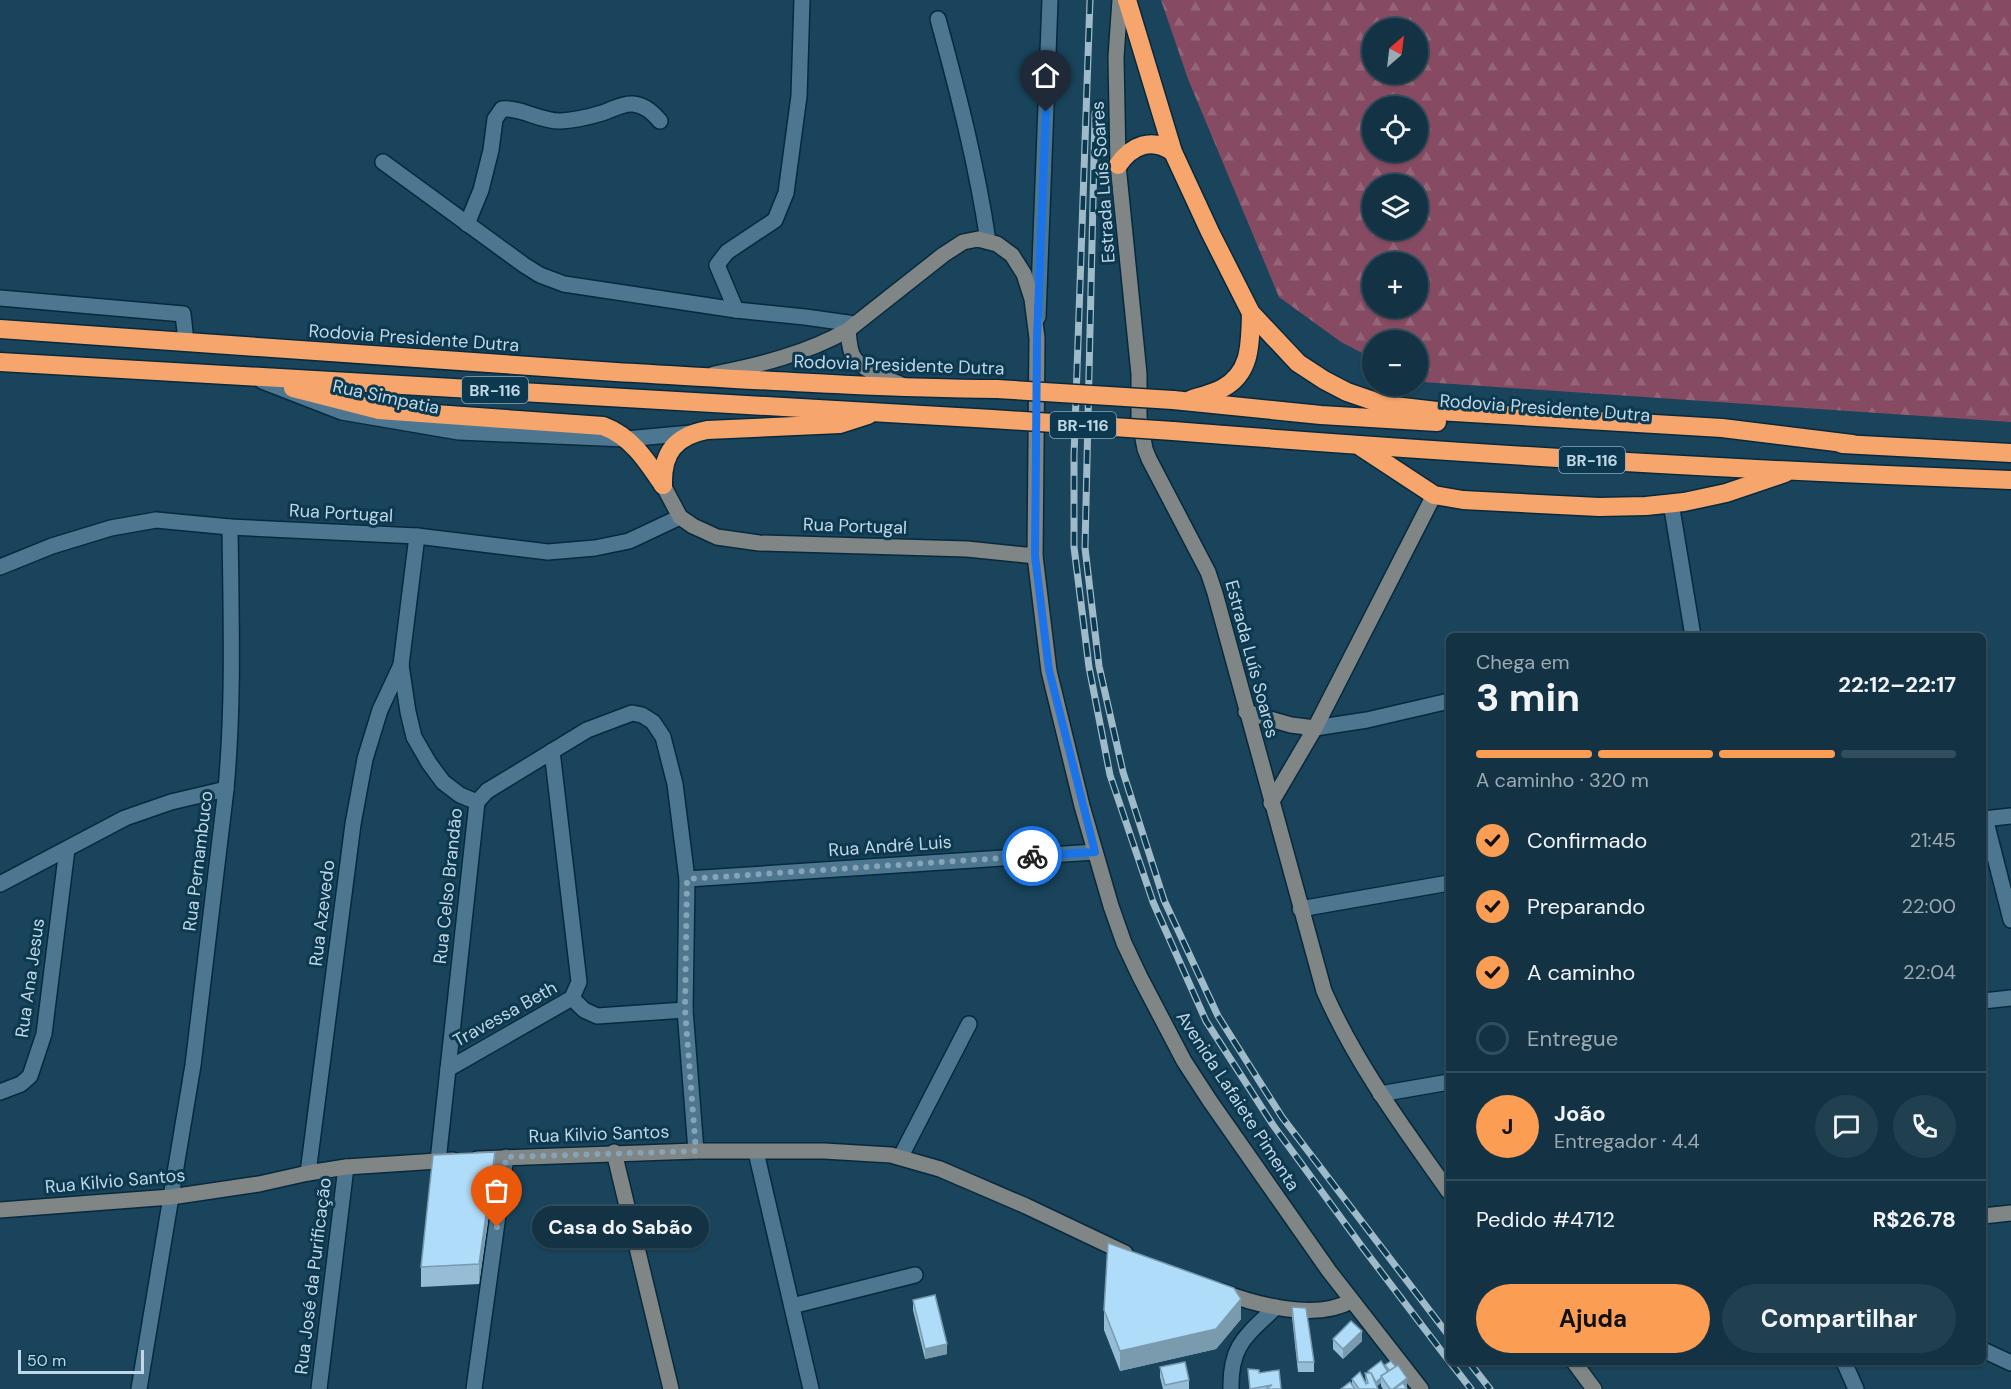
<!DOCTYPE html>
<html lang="pt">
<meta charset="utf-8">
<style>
:root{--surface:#133344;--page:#203f4f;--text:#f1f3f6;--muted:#9daab2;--line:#324e5d;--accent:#fc9d54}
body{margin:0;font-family:"DM Sans",sans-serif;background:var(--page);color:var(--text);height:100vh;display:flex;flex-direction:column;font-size:22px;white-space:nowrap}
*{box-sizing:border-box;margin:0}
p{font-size:20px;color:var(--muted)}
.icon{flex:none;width:33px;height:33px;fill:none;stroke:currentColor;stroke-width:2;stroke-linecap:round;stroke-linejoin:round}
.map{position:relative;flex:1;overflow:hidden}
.drawer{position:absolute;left:1446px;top:633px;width:540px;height:732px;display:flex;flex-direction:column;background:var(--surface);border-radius:9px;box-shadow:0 2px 4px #0004,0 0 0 2px var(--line)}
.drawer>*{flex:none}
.needle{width:39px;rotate:28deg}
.fabs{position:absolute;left:1362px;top:18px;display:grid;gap:12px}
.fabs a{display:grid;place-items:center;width:66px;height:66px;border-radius:50%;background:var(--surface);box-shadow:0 2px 4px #0004,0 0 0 2px var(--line);font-size:30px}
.scale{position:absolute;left:18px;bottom:15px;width:126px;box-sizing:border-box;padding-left:6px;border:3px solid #c1d7e5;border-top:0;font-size:16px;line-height:21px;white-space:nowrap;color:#c1d7e5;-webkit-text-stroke:4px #0d3950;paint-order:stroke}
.pin{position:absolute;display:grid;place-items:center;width:51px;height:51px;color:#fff;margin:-62px -26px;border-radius:50% 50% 50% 0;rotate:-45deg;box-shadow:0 0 6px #0007}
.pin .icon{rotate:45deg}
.courier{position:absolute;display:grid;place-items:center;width:60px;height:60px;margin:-30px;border:4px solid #1a73e8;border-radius:50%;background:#fff;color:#222;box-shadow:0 2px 8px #0007}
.bubble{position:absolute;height:42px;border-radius:21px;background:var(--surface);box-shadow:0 2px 4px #0004,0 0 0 2px var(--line);font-size:20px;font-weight:700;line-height:42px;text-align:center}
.headline em{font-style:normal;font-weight:700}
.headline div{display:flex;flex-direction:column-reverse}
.headline{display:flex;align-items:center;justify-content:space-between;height:102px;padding:0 30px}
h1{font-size:39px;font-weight:700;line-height:45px}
.bar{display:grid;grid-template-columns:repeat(4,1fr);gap:9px 6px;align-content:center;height:72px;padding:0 30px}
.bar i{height:8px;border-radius:4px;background:var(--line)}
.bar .selected{background:var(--accent)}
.bar p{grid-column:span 4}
.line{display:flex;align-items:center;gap:15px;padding:0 30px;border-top:2px solid var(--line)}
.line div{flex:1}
.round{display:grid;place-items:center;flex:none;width:63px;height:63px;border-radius:32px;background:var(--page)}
ol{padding:0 30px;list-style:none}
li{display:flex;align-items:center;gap:18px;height:66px}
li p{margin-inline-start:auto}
li .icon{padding:6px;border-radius:50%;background:var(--accent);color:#111;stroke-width:4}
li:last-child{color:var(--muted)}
li i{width:33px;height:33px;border:3px solid var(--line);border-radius:50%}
.action{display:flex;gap:12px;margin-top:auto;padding:12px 30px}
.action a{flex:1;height:69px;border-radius:36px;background:var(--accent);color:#111;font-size:24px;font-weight:700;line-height:69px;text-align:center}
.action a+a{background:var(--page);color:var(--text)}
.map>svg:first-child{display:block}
</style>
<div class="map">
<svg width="2011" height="1389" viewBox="0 0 2011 1389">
<defs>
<pattern id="forest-firs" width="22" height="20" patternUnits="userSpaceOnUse" patternTransform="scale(1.5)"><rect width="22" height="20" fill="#864b62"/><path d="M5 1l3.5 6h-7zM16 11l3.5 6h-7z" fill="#956478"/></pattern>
</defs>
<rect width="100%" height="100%" fill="#19445b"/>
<path fill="url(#forest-firs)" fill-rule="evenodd" d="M1161,0h850v422l-588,-40 -5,-2v-40h-46v18l-31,-16 -62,-45 -91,-218zM1372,28h46v46h-46zM1372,106h46v46h-46zM1372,184h46v46h-46zM1372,262h46v46h-46z"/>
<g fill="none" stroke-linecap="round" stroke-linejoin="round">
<defs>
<g id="street">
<path d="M938,19c20,73 39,147 50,222"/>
<polyline points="383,162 524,265 540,275 564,284 736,310 805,317 855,324"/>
<path d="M467,224l14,-34 10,-40 4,-31 7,-10c19,-2 39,13 59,12 14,-1 28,-4 41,-8 10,-3 20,-10 31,-9 12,1 20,9 27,17"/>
<polyline points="0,298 183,314 185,332"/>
<polyline points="736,310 717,265 727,252 775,220 786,193 799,96 802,0"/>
<polyline points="1038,317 1050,0"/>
<polyline points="262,381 342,412 459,432 626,439 691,433"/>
<polyline points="1671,503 1693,636"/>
<polyline points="417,536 401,665 408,712 414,737 429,763 443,782 460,795 477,802"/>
<polyline points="0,567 52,546 111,528 156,520 230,527 417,536 548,552 595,548 629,541 680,517"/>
<polyline points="1315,728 1367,720 1449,701"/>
<polyline points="477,802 487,791 587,730 632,713 642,715 653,722 663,737 675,784 687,879 685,1010 696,1151"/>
<polyline points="1985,818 2011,920"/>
<polyline points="1983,819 2011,816"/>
<polyline points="687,879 1095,852"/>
<polyline points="0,884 125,818 171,802 226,789"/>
<polyline points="1300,909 1449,883"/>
<polyline points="572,998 584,1010 597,1016 685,1010"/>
<polyline points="1983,1001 2011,998"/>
<polyline points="448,1069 572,998 579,982 552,751"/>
<polyline points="0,1092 21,1084 30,1076 44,1034 67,849"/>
<polyline points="1380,1094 1449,1082"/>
<polyline points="756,1152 811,1389"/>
<polyline points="901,1156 969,1024"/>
<polyline points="438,1161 477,802"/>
<polyline points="308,1173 353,824 365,759 380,710 401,665"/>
<polyline points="792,1306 915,1275"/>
<polyline points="1983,1350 2011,1363"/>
<polyline points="1844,1362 1856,1389"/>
<path d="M139,1389l54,-324 33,-276c8,-87 5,-175 4,-262"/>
<polyline points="319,1389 346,1167"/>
<polyline points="474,1389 506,1157"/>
<path d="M1231,1389c-1,-44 15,-53 45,-82"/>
</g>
<g id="secondary">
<path d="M1120,0l-4,57 2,108 21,209v43l6,32 4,10 59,113 7,21 109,398c32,73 79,136 125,201"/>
<path d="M848,330c1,9 1,20 6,28 8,12 37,22 50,28"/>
<path d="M714,374c47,-9 93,-21 134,-44l95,-75 20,-13 15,-3 19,5 15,11 12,19 8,25 5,39 -2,218 14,115 33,135 29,100 13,37 16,34 44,84 26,40 119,170 92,118"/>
<polyline points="663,485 680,517 693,526 717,537 759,543 967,549 1035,556"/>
<polyline points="1246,712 1291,725 1315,728"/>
<polyline points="1271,803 1315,728 1434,495"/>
<polyline points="614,1152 671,1389"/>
<polyline points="477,1159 696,1151 824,1151 891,1155 940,1169 1026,1206 1125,1253"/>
<polyline points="0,1210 171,1197 259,1184 308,1173 346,1167 453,1160"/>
<polyline points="1983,1216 2011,1213"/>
<path d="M1220,1291c36,14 96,30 131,10"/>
<polyline points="1574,1362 1594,1389"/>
</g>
<g id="highway">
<polyline points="1127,0 1173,152 1210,232 1251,313 1298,363 1324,380 1347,392 1385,405 1437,411 1722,428 1852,444"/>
<path d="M1118,165c14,-20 34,-28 55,-13"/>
<path d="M0,329c205,15 410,30 616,43 127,7 253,16 381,17"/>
<path d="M0,362c331,21 662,36 992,57"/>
<path d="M293,388l86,22 224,16c28,10 44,35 60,59"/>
<path d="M1192,399c10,-3 22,-6 31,-11 29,-16 27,-46 28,-75"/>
<polyline points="1173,400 1321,415 1437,422"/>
<path d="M1173,431c279,22 559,39 838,49"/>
<polyline points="1842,444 2011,453"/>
<polyline points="1361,447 1434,495 1463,500 1599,507 1646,506 1684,502 1726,493 1785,473"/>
<path d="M663,485c-1,-33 13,-49 44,-55l133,-6 28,-9"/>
</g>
</defs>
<use href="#street" stroke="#08293b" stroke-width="18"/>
<use href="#secondary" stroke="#08293b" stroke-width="18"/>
<use href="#highway" stroke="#08293b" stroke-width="21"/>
<use href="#street" stroke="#4d7791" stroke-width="15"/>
<use href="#secondary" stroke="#808586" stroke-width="15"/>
<use href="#highway" stroke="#f6a66c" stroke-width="18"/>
<defs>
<g id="rail">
<polyline points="1090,0 1074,456 1074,547 1089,667 1110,775 1153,902 1206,1021 1273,1125 1363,1248 1449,1361"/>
<polyline points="1095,114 1085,548 1099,666 1123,772 1164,900 1218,1016 1282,1117 1449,1336"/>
<polyline points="1450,1362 1471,1389"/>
<polyline points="1469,1362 1490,1389"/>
</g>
</defs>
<use href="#rail" stroke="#9fbac9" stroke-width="7"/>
<use href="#rail" stroke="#0d3950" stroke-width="4.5" stroke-dasharray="14" stroke-linecap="butt"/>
<defs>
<g id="highway-bridge">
<polyline points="997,389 1173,400"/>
<polyline points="992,419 1173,431"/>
</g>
</defs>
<use href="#highway-bridge" stroke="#08293b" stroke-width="21" stroke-linecap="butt"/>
<use href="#highway-bridge" stroke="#f6a66c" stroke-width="18"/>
</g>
<g fill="#96bdd6">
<polygon points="495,1172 479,1284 421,1287 421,1267"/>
<polygon points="913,1300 947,1354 925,1359 913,1310"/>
<polygon points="1292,1307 1314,1362 1314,1372 1298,1372 1292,1317"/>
<polygon points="1104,1310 1241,1319 1216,1349 1120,1371 1104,1330"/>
<polygon points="1333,1339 1362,1341 1343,1359 1333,1349"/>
<polygon points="1385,1365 1407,1389 1383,1389 1381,1386 1381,1383 1377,1386 1378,1389 1341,1389 1352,1385 1352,1379 1366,1384 1365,1373 1368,1373 1368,1371 1385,1368"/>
<polygon points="1160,1367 1189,1380 1189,1389 1163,1389 1160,1377"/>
<polygon points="1248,1369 1259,1373 1281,1389 1250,1389"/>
</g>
<g fill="#7a9aae">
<polygon points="495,1152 495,1172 479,1284 479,1264"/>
<polygon points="1241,1299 1241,1319 1216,1349 1120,1371 1120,1351"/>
<polygon points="1362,1331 1362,1341 1343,1359 1343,1349"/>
<polygon points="947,1344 947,1354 925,1359 925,1349"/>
<polygon points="1381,1378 1381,1383 1376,1387 1376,1382"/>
<polygon points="1407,1378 1407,1388 1405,1389 1393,1389"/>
</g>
<g fill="#afdcf9" stroke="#7a9aae" stroke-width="1.5">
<polygon points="495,1152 479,1264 421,1267 433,1155"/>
<polygon points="1108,1243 1234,1288 1241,1299 1216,1329 1120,1351 1104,1310"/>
<polygon points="935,1295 947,1344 925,1349 913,1300"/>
<polygon points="1292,1307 1306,1308 1314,1362 1298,1362"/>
<polygon points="1351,1321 1362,1331 1343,1349 1333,1339"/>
<polygon points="1381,1361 1388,1372 1381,1376 1382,1377 1376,1382 1371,1373 1370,1373 1368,1371"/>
<polygon points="1391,1361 1396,1367 1390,1371 1385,1365"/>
<polygon points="1185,1362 1189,1380 1165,1385 1160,1367"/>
<polygon points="1398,1365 1407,1378 1393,1389 1390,1389 1381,1376"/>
<polygon points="1248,1369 1259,1370 1259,1373 1279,1370 1281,1389 1268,1389 1267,1388 1272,1385 1250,1389"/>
<polygon points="1360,1372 1366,1384 1368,1383 1365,1373 1371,1373 1378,1389 1359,1389 1352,1379"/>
<polygon points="1350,1382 1355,1389 1341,1389"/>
<polygon points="1403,1383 1407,1389 1394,1389"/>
</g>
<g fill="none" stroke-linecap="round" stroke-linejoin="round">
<polyline stroke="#86a4b5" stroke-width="6" stroke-dasharray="0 10.8" points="497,1227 506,1157 696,1151 685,1010 687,879 1032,856"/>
<polyline stroke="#1a73e8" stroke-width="8" points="1032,856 1095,852 1049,670 1035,556 1037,338 1046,112"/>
</g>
<g text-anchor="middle" stroke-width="6" stroke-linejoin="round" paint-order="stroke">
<g fill="#0d3950" stroke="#8ba8b8" stroke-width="1.5">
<rect x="462" y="377" width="66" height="26" rx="4.5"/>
<rect x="1050" y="412" width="66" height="26" rx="4.5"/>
<rect x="1559" y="447" width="66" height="26" rx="4.5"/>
</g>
<g font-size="16" font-weight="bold" fill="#c1d7e5">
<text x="495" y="396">BR-116</text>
<text x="1083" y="431">BR-116</text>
<text x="1592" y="466">BR-116</text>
</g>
<g font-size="18" fill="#c1d7e5" stroke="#0d3950">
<text transform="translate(1103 182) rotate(-94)" y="6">Estrada Luís Soares</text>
<text transform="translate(414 338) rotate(4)" y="6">Rodovia Presidente Dutra</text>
<text transform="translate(899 365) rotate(2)" y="6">Rodovia Presidente Dutra</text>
<text transform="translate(386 397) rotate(12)" y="6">Rua Simpatia</text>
<text transform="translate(1545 408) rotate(4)" y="6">Rodovia Presidente Dutra</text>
<text transform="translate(341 513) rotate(3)" y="6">Rua Portugal</text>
<text transform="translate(855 526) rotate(2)" y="6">Rua Portugal</text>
<text transform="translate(1252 659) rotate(75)" y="6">Estrada Luís Soares</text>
<text transform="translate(890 846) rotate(-4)" y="6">Rua André Luis</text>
<text transform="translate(198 861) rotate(-83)" y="6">Rua Pernambuco</text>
<text transform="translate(448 886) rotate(-84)" y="6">Rua Celso Brandão</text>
<text transform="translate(322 913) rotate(-83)" y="6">Rua Azevedo</text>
<text transform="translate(30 978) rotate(-82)" y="6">Rua Ana Jesus</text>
<text transform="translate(505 1014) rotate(-29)" y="6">Travessa Beth</text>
<text transform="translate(1238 1101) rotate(57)" y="6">Avenida Lafaiete Pimenta</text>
<text transform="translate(599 1134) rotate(-2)" y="6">Rua Kilvio Santos</text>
<text transform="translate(115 1181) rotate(-5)" y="6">Rua Kilvio Santos</text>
<text transform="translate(313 1276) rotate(-83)" y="6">Rua José da Purificação</text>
</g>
</g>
</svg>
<div class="fabs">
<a><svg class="needle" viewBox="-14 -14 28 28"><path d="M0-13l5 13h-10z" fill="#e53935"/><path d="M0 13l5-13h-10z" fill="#9daab2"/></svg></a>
<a><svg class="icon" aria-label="locate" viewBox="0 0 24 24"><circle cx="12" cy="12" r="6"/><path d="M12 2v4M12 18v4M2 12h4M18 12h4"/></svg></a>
<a><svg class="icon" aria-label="layers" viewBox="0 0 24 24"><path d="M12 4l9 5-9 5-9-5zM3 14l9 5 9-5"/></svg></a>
<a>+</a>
<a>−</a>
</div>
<div class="scale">50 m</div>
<div class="pin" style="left:497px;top:1227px;background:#ea580c"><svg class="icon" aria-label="bag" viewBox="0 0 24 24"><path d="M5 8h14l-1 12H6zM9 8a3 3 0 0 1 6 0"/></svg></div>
<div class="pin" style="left:1046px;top:112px;background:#1f2937"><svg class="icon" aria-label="home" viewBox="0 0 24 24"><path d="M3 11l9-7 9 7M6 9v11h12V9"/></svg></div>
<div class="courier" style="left:1032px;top:856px"><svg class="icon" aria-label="bike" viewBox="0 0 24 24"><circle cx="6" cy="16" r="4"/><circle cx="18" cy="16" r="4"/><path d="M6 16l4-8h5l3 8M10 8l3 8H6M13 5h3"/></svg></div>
<div class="bubble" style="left:532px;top:1206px;width:177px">Casa do Sabão</div>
<section class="drawer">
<div class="headline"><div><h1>3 min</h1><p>Chega em</p></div><em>22:12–22:17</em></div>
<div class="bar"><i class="selected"></i><i class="selected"></i><i class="selected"></i><i></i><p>A caminho · 320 m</p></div>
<ol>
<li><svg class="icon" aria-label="check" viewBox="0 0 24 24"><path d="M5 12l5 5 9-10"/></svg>Confirmado<p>21:45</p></li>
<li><svg class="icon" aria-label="check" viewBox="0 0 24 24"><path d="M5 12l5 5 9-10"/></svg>Preparando<p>22:00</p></li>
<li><svg class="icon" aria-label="check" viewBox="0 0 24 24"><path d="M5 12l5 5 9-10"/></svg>A caminho<p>22:04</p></li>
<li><i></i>Entregue</li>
</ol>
<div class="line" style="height:108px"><b class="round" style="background:var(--accent);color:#111">J</b><div><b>João</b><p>Entregador · 4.4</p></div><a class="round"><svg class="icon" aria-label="chat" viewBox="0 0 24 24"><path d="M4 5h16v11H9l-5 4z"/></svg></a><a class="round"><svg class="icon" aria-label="phone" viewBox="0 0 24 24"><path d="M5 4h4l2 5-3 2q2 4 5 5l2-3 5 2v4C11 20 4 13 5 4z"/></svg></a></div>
<div class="line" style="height:78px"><div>Pedido #4712</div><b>R$26.78</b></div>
<div class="action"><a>Ajuda</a><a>Compartilhar</a></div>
</section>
</div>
